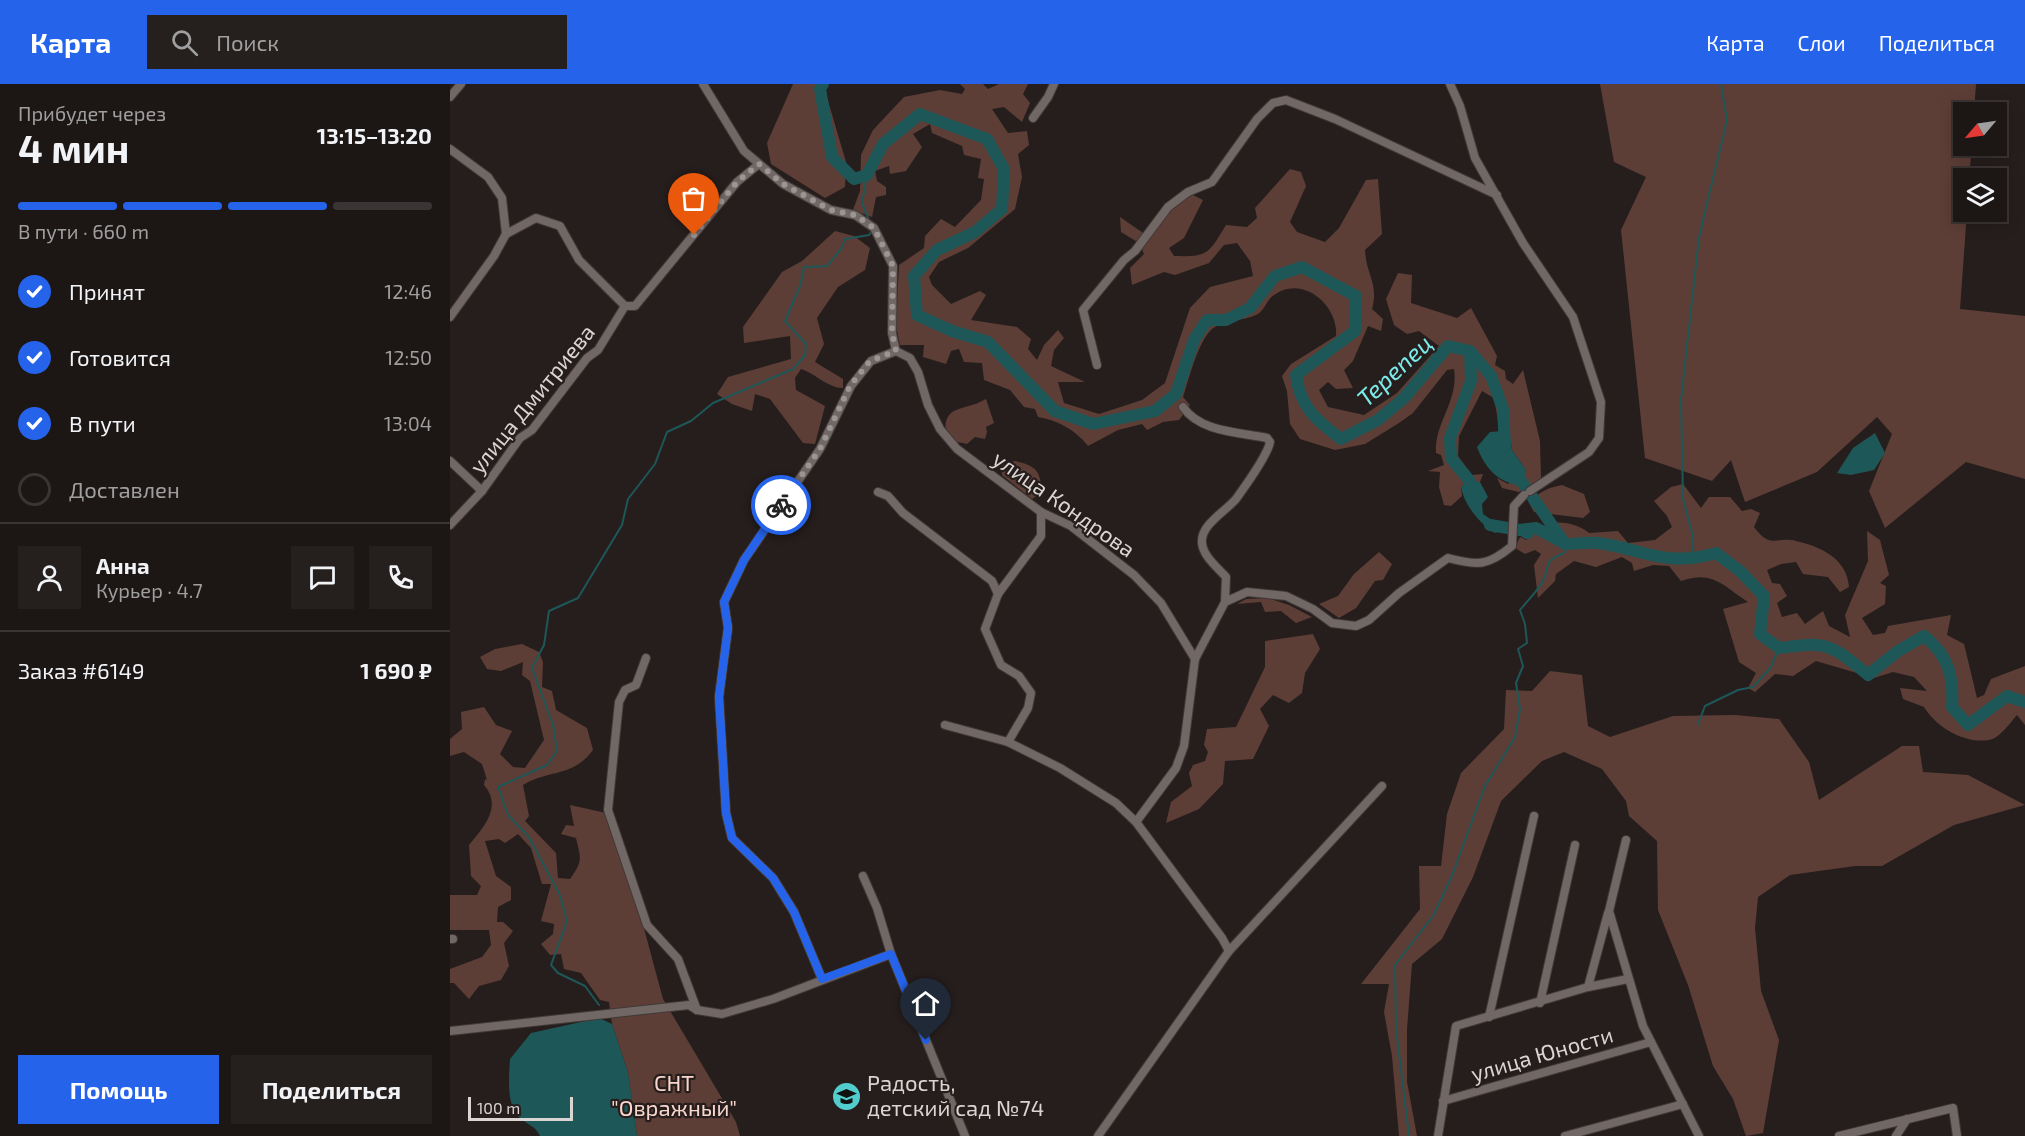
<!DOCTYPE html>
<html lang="ru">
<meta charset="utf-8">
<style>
:root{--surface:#1c1615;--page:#251f1e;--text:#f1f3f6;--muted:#a09fa0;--line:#3a3534;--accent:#2563eb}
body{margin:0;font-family:"Exo 2",sans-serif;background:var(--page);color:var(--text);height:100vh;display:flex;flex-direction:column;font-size:22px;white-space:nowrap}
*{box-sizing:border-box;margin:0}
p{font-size:20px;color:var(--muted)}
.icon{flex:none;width:33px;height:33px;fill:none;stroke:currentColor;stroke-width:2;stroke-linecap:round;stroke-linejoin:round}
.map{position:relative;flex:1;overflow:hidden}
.drawer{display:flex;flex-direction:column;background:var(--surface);width:450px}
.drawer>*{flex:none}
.needle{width:39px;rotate:241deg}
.fabs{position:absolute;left:1503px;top:18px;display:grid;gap:12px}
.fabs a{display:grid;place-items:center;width:54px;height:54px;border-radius:0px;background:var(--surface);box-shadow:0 3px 15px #0003,0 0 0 2px var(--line);font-size:30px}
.scale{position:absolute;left:18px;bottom:15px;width:105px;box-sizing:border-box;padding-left:6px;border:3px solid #dad5d3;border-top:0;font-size:16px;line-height:21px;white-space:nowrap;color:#dad5d3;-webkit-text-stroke:4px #261e1c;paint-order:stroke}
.pin{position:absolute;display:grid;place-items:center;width:51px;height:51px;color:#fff;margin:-62px -26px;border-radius:50% 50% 50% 0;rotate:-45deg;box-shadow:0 0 6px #0007}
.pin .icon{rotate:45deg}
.courier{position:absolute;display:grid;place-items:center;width:60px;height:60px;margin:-30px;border:4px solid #2563eb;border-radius:50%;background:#fff;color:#222;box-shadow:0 2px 8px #0007}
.overview em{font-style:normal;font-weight:700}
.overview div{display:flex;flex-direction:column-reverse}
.overview{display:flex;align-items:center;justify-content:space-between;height:102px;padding:0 18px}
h1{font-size:39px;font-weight:700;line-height:45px}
.bar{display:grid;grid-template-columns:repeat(4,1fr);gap:9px 6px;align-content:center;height:72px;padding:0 18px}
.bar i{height:8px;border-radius:4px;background:var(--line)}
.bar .current{background:var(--accent)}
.bar p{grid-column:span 4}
.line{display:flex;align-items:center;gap:15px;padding:0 18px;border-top:2px solid var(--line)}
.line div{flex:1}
.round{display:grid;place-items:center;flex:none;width:63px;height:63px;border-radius:0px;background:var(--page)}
ol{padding:0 18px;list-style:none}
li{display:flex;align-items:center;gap:18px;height:66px}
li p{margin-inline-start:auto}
li .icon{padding:6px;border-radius:50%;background:var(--accent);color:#fff;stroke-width:4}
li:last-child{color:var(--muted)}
li i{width:33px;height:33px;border:3px solid var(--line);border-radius:50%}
.action{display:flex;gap:12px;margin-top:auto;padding:12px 18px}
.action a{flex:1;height:69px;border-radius:0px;background:var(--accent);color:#fff;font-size:24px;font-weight:700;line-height:69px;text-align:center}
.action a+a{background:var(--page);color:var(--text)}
header{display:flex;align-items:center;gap:36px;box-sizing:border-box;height:84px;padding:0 30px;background:var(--accent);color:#fff}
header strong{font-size:28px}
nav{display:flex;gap:33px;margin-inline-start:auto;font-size:21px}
.search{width:420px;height:54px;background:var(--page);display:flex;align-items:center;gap:15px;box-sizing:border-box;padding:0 21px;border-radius:0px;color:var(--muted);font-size:22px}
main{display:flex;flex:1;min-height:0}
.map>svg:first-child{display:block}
</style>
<header>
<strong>Карта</strong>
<div class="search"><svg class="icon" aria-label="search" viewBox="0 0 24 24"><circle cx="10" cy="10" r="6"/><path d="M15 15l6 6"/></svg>Поиск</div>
<nav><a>Карта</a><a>Слои</a><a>Поделиться</a></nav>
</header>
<main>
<section class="drawer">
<div class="overview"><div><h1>4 мин</h1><p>Прибудет через</p></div><em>13:15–13:20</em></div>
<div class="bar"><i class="current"></i><i class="current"></i><i class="current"></i><i></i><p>В пути · 660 m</p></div>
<ol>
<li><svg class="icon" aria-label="check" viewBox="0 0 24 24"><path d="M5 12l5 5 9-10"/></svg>Принят<p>12:46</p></li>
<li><svg class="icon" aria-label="check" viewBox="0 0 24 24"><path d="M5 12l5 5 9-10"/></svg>Готовится<p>12:50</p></li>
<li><svg class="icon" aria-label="check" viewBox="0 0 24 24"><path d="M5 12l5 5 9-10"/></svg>В пути<p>13:04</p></li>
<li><i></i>Доставлен</li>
</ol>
<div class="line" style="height:108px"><a class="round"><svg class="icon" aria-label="person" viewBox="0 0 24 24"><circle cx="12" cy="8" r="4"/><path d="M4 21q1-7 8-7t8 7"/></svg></a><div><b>Анна</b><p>Курьер · 4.7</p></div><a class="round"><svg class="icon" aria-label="chat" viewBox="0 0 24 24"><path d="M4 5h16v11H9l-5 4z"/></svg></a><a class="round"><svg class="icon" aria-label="phone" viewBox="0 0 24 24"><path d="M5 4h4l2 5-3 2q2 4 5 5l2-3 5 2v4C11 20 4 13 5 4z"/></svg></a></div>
<div class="line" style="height:78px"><div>Заказ #6149</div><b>1 690 ₽</b></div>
<div class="action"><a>Помощь</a><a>Поделиться</a></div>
</section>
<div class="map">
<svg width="1575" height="1052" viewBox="0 0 1575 1052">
<rect width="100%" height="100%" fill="#261e1c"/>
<g fill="#5d3e36">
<polygon points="343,0 373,0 396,78 395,103 375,114 321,80 317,59"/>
<path d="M510,0h23l5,5 11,-5h29l-5,10 7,9 -8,19 -18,-15 -12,2 16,24 19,-2 2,14 -11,9 4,23 -7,32 -47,39 -29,14 -10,15 3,8 19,19 29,-13 6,4 -15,25 46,7 14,12 -3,10 9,11 7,-15 14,-15 6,8 -10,12 -3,16 34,16h-27l6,21 35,11 43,-14 23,-17 25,-75 20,-21 43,-11 -3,-15 -13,-18 -13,2 -15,18 -34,12 -11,-3 -32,13 -2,-17 14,-14 -5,-11 -18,-11 -1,-15 26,18 32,-33 15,-7 10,5 -19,38 -15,10 5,8c35,1 34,-2 52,-31l21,2 10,-9 -2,-10 35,-39 11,3 5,14 -16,36 7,10 28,10 14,-14 27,-48 12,-1 4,55 -17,16c1,25 14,33 7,59l11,10 -2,12 -13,-5 -15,35 -9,9 9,18 -17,1 -8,-7 -9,8 9,17 36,8 33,-22 42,-47 -20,-15 -12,3 -13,-9 -8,-26 12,-26 14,2 -1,28 46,15 14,-10 26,48 -2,9 10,6 1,8 7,5 10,-14 17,71 1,38 -22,13 -17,-4 -5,-10 11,6 18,-14 -14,-20 -2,-13 -11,-11 -5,-28 -12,-7 -23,45 -1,20 14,19 11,-1 -3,8 -11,-1 -8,6 1,9 -11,10 -7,-1 -5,-18 1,-15 -12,-1 16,-6 -3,-10 -5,-2c-2,-30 23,-52 18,-84l-7,1 -34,43 -14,10 -34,21 -30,6 -35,-11 -10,-15 -3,-33 -5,-15 9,-12 45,-28c3,-30 -33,-62 -62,-41 -8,5 -9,16 -18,20 -13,6 -33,5 -44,14 -14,12 -23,50 -29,68l7,8 -11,15 -16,2 -16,8 -5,-6 -24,6 -30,16c-12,-16 -31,-26 -50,-29l-3,-8 -11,-2 -14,-17 -26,-10 -2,-17 -18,-1 -5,-13 -8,2 -5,13 -23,-7 1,-12h-24l-4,-19 3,-61 25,-17 1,-12 16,-17 14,8 26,-27 3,-21 -6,-1 3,-19 -17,-4 -2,-9 -30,-13 -2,-9 -17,10 9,13 -16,24 -16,3 -1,-8 -14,5 2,10 9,6v8l-10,2 -4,20 -19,-7 7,-19 1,-36 12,-25 31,-33 36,-7 22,4 3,-5z"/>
<polygon points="1150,0 1526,0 1524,28 1514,28 1514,62 1522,62 1519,94 1514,94 1514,128 1517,128 1510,225 1575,232 1575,395 1516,378 1435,444 1419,407 1442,350 1427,333 1367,388 1295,418 1281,376 1262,397 1195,374 1171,146 1196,93 1164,78"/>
<path d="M385,147l19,5 16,12 -5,22 -27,17 -21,31 7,26 -9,18 28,17v9c-15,0 -27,-14 -42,-19l-6,9 1,12 29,16 -10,38 -12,-1 -33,-44 -15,-5 -3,17 -20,-7 -15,-10 11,-17 63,-18 -1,-23 -46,7 -1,-16 39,-55 20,-11z"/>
<path d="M536,315l8,24 -8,4 1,5 -2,7 -10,-2 -8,7c-4,-1 -11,-2 -14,-4 -10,-7 -10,-23 1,-29 11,-5 20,-5 32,-12z"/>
<path d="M565,377c21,5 25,9 27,31l-10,7 -30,-24 -1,-10z"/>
<path d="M1233,400l18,24 8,-11h21l12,14 9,-2 9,4 -6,14c17,23 23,9 42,14 26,6 51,18 53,46l-9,5 -12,-15 -25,-3 -7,-12 -15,2 -14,6 5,13 8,1 7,12 -10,7 5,14 15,-4 8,11 18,-13 6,15 21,11 -5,-22 23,-54 -1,-30 13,9 9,35 -9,8 6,3 -1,18 -23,14 11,17 12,-2 3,-7 63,-11 -4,20 17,9 13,54 7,-3 7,-16 34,-13v59l-8,-10c-7,8 -17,23 -28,25 -25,4 -53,-13 -65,-33l-21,-8 -3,-11 27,3 -13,-14 -21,-5 -19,6 -58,-17 -23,15 -18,-2 -20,18 -7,-4 8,-15 -17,-11 -16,-53 25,-7c-26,-17 -35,-32 -67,-21l-12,-15 -16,-1 -19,6 -2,-8 -10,-6 -26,10 -22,-6 -18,13 -1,7 -17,17 -4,-33 7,-11 -6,-4 -10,4 -10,-6 5,-11 6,3c6,-4 11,-9 16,-13 14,-9 36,-3 47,6l29,-2 10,12 27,-3 17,-13 -5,-11 -13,-15 17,-14z"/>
<path d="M1112,401l22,9 6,18 -7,6 -49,-6 -5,-9c10,-11 18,-15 33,-18z"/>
<polygon points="929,468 942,480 933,496 925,497 906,524 889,534 869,520 888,512 904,490"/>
<polygon points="818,514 839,521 862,533 846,539 831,527 815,528 811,518 787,520 796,515"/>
<polygon points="863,550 870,565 855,589 852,609 839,619 823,611 810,625 819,642 803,675 775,677 773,700 749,725 716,739 721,718 742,702 739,689 743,681 755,677 758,668 754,661 757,645 786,643 815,583 815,557"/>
<path d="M72,560l17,8 4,10 -1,25 10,4 4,19 31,18 6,22c-19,27 -46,20 -70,35l6,31 -4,5 31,32 2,25 12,1c13,-18 11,-20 6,-41l-15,-4 5,-9 8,1 -4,-21 36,8 26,71 31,115 73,123 4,14h-103l-9,-63 -16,-49 -3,-22 -9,-2 -19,-27 -17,-4 -3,-15 -11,1 -9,-11 12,-10 1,-10 -13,-3 10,-37h-9l-11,-36 -13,-14 -13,9 -6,-4 -14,2 11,35 15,11v13l-13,7 -1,15h6l10,9 -9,12 5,23 -8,14 -22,6 -10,13 -15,-16h-4v-14l32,-12 9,-12 -2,-15h-39v-35h27l4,-9 -10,-10 -2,-31c14,-17 34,-38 15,-60l1,-6 2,1 -5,-16 -18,-12 -14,4v-17l12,-10 -1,-17 23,-5 12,18 16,6 -12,23 13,13 12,1 19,-28 -14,-59 -8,-6 1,-13 -22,9 -14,-2 -7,-12 15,-8z"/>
<polygon points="1100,587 1132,591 1138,642 1160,653 1223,632 1285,631 1329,635 1359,678 1369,716 1452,662 1469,662 1473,688 1518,691 1575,721 1504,741 1432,782 1405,782 1340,791 1308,813 1305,844 1311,907 1329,956 1313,1049 1296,1052 1283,1015 1263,982 1238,901 1208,826 1207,757 1179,732 1176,717 1152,685 1114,668 1092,677 1051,717 1023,793 992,855 962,880 957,945 957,998 967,1052 949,1052 942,972 934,928 939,900 911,900 970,825 969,782 991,782 997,730 1011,689 1054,645 1056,606 1082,607"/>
</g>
<g fill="#1e5758">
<path d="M1053,347l7,6 2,13 14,20 -4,16c-24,-3 -37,-18 -45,-39l13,-15z"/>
<polygon points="1425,349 1435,369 1424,386 1401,391 1387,389 1403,364"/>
<path d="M1019,396l11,2 8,15 -6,7 1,10 22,15 -10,4c-15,-9 -31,-28 -34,-46z"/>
<circle cx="1077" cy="447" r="8"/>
<path d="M149,934l13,6 16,49 9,63h-97c-5,-11 -13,-11 -21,-19 -13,-12 -10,-42 -9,-58l21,-26z"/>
</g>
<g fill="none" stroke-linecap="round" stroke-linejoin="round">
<g stroke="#1e5758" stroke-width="2">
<polyline points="417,91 412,119 420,138"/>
<polyline points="1243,476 1242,448 1233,415 1231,316 1249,153 1277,36 1271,0"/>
<polyline points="1248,640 1255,622 1288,606 1303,603 1321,583 1329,564"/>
<polyline points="149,921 135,902 108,889 101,881 117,837 109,809 78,752 58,731 48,703 97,681 107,667 103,641 82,584 94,561 99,527 128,514 172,441 178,415 205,380 217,348 241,337 263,319 343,285 355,271 356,260 335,237 350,202 354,183 377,182 391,165 395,155 419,151 422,147"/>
<path d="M959,1052l-13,-108 -1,-63 38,-49 19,-40 33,-90 30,-49 5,-28 -4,-26 7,-17 -5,-17 9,-6 -2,-19 -5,-14c7,-9 17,-18 22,-28 10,-17 -1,-20 22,-29l1,-9"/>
</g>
<g stroke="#1e5758" stroke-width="12">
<path d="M373,0l-3,5 12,68 22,22 13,-4 16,-31 37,-30 67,25 17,30 -2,40 -27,23 -38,18 -23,26 3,39 35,16 36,11 67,69 38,13 62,-13 21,-17 18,-54 13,-20h19l24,-12 25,-32 27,-9 54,29 -1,35 -59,44c4,32 20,45 45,64l37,-19 26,-22 44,-52 22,5 21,25 12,33 2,36"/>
<polyline points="1020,267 1021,297 1000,354 1001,374 1019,396 1023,412"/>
<path d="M1065,388l50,72c10,0 22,-2 33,-1 46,6 67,25 118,10l24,18 24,25 -4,38 19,14c48,-7 52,-4 89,27l30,-24 26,-15c25,20 30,41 28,71l16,18 39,-29 18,6"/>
<polyline points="1040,441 1070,446 1086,444 1112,458"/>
</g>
<defs>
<g id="street">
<polyline points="253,0 294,67 333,100 381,126 405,131 424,144 443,182 442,249 446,267"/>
<polyline points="1000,0 1010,22 1025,74 1073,159 1123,233 1151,318 1149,354 1139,368 1080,407"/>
<polyline points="0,13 11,0"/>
<polyline points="583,34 598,13 604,0"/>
<polyline points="0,65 38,93 52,114 56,150"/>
<polyline points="0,233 44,172 56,150 86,134 110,142 129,176 175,222"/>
<polyline points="446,267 460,274 468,288 478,321 490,345 507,365 591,428 621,442 684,491 711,519 745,575"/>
<polyline points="647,281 633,226 674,176 685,167 718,123 738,108 762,98 807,35 823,19 836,16 885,35 1047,111"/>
<path d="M733,323c17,25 55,25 84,31l3,4c-2,12 -26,46 -34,57 -10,12 -36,26 -34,44 1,13 15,24 24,34l-1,25"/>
<polyline points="0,377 32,407"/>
<polyline points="428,408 438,412 453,429 542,497 548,510"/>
<polyline points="0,441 32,407 70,354 82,346 137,274 148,266 175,222 185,222 287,98 309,80"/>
<polyline points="196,574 186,601 175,606 169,618 158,726 197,841 228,875 247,926"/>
<polyline points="495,641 558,658 610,684 666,719 686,738 772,854 779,867 648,1052"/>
<polyline points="558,658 578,624 581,609 569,592 551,581 535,545 548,510 591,452 591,428"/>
<path d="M686,738l40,-54 8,-22 11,-87 30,-57 22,-10 39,4 27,13 19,14 24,3 13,-6 30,-27 49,-35c30,8 40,8 64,-12l2,-40 10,-11"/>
<polyline points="1176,756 1159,827 1193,942 1249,1052"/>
<polyline points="413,792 427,824 441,870 515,1052"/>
<polyline points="0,855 3,855"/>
<polyline points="779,867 932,702"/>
<polyline points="372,895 344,828 323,794 282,754 276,729 269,613 278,544 274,518 294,476 370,365 401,302 421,277 446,267"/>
<polyline points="1138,903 1158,829"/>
<polyline points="1090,919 1125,761"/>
<polyline points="1039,933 1084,732"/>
<polyline points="0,947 239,921 247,926 272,930 323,915 441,870"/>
<polyline points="993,1017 1201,958"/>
<polyline points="988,1052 1006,942 1138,903 1178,895"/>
<polyline points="1115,1052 1233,1020"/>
<polyline points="1389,1052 1503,1024 1507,1052"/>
<polyline points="1446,1052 1457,1035"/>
</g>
</defs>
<use href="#street" stroke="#403938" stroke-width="10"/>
<use href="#street" stroke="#716764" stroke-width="8"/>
</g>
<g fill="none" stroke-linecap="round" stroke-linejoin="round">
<polyline stroke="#9b9593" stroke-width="6" stroke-dasharray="0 10.8" points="244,151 287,98 309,80 333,100 381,126 405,131 424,144 443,182 442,249 446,267 420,277 400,302 370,365 331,421"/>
<polyline stroke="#2563eb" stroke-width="8" points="331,421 294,476 274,518 278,544 269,613 276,729 282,754 323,794 344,828 372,895 441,870 476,956"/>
</g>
<defs>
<symbol id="school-disc" viewBox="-11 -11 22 22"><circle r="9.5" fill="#52cdcd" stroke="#261e1c"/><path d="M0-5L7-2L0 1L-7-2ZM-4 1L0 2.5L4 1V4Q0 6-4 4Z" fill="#111"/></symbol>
</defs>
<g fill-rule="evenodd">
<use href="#school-disc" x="380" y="996" width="33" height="33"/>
</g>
<g text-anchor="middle" stroke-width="4.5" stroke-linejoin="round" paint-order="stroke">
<g font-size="22" fill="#dad5d3" stroke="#261e1c">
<text transform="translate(82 315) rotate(-51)" y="8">улица Дмитриева</text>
<text transform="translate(614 420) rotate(35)" y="8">улица Кондрова</text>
<text transform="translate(1092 970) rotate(-16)" y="8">улица Юности</text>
</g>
<g font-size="22" fill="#f9d6cd" stroke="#261e1c">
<text x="224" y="1007">СНТ<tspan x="224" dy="25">"Овражный"</tspan></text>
</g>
<g font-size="22" fill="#dad5d3" stroke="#261e1c" text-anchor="start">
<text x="417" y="1007">Радость,<tspan x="417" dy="25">детский сад №74</tspan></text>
</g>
<g font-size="24" font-style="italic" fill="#7beceb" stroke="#261e1c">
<text transform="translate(945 287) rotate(-43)" y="8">Терепец</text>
</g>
</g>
</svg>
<div class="fabs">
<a><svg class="needle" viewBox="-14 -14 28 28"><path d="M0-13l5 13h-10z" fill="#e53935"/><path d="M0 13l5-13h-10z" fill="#a09fa0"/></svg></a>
<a><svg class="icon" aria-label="layers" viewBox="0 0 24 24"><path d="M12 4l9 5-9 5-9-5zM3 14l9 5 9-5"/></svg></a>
</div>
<div class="scale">100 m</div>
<div class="pin" style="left:244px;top:151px;background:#ea580c"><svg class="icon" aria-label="bag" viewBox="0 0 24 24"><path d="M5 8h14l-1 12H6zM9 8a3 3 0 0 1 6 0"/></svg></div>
<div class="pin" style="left:476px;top:956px;background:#1f2937"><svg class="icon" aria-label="home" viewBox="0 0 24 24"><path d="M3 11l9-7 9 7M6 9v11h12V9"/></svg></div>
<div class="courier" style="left:331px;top:421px"><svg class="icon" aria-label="bike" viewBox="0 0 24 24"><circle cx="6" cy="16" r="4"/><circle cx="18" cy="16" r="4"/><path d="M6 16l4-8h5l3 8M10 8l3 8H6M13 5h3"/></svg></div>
</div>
</main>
